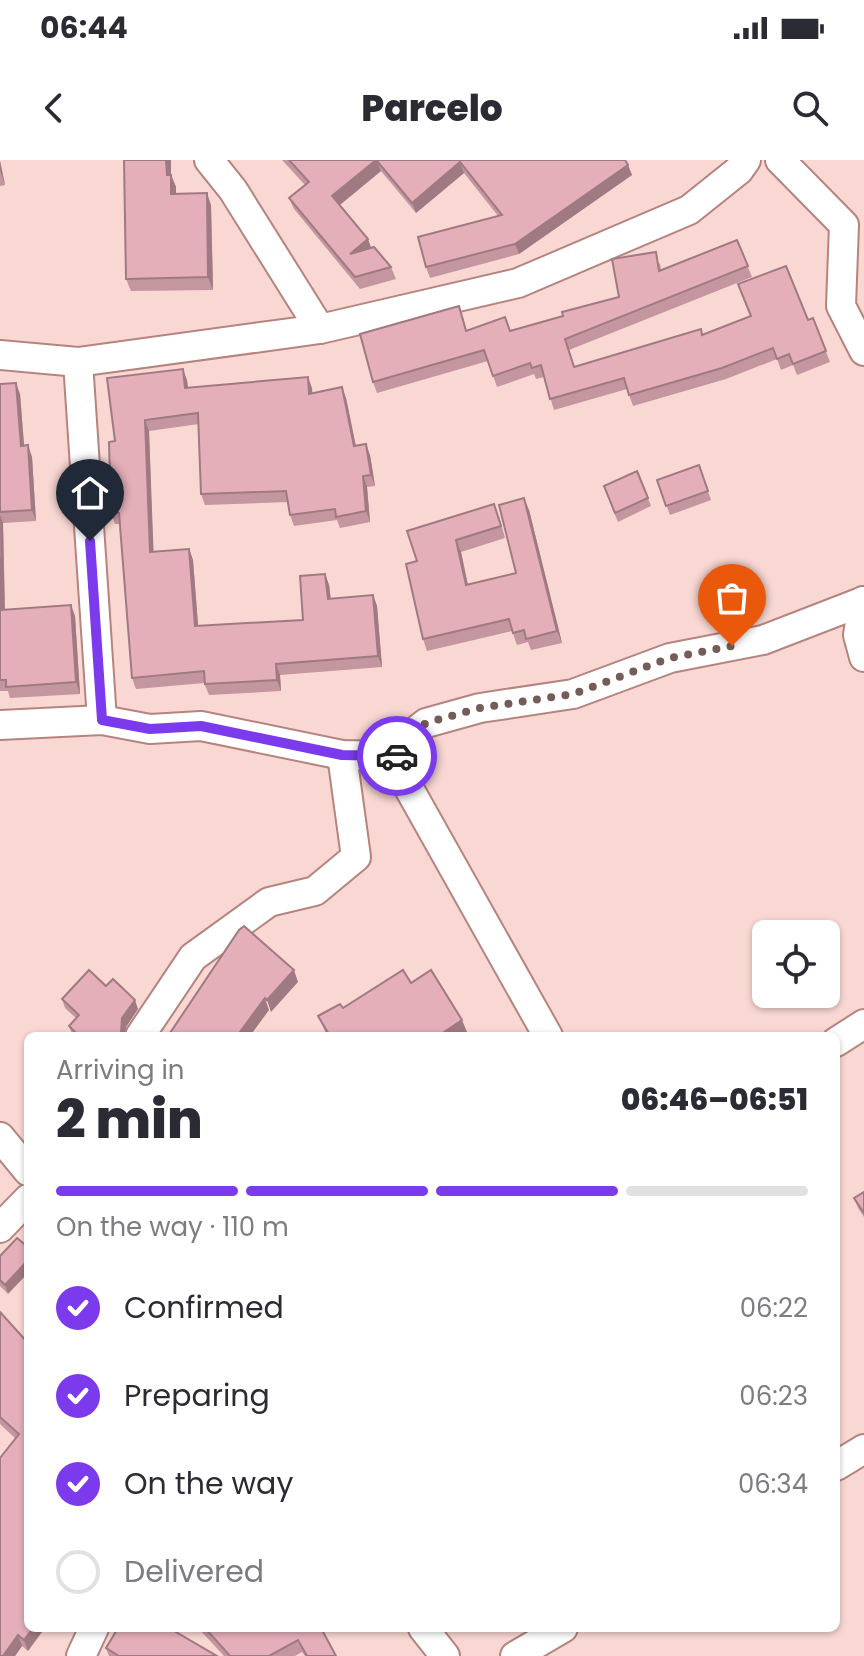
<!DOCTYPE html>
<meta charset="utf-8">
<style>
:root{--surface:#fff;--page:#f7f7f7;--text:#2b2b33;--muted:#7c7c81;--line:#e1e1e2;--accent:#7c3aed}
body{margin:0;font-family:Poppins,sans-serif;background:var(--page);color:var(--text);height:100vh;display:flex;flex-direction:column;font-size:30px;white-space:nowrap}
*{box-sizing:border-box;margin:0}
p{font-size:26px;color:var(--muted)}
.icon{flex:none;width:44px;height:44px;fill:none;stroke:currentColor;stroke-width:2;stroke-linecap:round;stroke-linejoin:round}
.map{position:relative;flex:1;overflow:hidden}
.side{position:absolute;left:24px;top:872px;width:816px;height:600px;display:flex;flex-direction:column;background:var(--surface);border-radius:12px;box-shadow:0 2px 6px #0004}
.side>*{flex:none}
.tools{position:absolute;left:752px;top:760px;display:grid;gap:16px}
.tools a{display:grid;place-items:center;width:88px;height:88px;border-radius:12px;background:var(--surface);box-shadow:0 2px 6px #0004;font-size:40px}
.pin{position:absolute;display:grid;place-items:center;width:68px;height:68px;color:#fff;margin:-82px -34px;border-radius:50% 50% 50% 0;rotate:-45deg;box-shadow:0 0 8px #0007}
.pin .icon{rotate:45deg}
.courier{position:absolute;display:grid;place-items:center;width:80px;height:80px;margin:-40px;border:6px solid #7c3aed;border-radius:50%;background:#fff;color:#222;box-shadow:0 2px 10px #0007}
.overview em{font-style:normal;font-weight:800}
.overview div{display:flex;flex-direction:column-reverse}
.overview{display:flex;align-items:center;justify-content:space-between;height:136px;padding:0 32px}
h1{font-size:52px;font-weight:800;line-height:60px}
.bar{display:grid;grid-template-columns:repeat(4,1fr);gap:12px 8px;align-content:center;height:96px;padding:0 32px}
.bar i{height:10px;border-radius:6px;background:var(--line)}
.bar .on{background:var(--accent)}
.bar p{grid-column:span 4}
ol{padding:0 32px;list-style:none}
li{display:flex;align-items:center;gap:24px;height:88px}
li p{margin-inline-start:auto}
li .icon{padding:8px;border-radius:50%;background:var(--accent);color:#fff;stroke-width:4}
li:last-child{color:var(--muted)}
li i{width:44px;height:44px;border:4px solid var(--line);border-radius:50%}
.status{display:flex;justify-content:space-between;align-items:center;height:56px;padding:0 40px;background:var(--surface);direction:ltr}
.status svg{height:22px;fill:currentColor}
header{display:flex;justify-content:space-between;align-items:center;height:104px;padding:0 32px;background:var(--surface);font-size:36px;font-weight:800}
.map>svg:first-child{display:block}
</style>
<div class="status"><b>06:44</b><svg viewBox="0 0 49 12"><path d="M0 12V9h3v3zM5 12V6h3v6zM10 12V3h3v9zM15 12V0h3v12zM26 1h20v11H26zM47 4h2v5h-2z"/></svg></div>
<header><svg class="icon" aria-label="back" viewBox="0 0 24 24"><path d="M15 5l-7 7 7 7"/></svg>Parcelo<svg class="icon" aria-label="search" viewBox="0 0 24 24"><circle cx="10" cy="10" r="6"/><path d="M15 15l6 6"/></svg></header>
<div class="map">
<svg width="864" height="1496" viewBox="0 0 864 1496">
<rect width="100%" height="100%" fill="#f9d7d3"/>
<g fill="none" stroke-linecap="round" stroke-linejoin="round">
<defs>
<g id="minor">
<polyline points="209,0 233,30 320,169"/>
<polyline points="780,0 844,65 841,146 864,191"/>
<polyline points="0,195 78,202 320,169 518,123 689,50 739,10 746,0"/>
<polyline points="78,202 102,560"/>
<polyline points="863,441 858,475 864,497"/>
<polyline points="0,565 102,560 150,569 201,566 342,595 398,596"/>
<polyline points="140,876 193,797 269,742 315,731 356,697 342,595"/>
<polyline points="548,876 402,616 398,596 407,578 426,563 480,548 573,534 670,498 763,480 864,441"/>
<polyline points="836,882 864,864"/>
<polyline points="0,977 28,1011"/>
<polyline points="0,1068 28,1039"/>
<polyline points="836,1306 864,1289"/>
<polyline points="423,1468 445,1496"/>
<polyline points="81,1496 94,1468"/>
<polyline points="515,1496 563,1468"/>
</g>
</defs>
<use href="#minor" stroke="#b6847f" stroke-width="32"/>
<use href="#minor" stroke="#fff" stroke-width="28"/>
</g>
<g fill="#c4969f">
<polygon points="282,0 625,0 632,15 519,94 430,118 426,107 498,56 464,13 416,53 381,11 340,45 371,88 391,107 396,119 360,129 294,49 289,38 305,25"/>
<polygon points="0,1 5,25 0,26"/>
<polygon points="171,15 176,27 176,33 211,45 213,130 131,131 126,119"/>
<polygon points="737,80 752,117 569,190 575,207 703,175 808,160 813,158 830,202 797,215 793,205 781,210 777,199 726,219 633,246 627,229 554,250 544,217 536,219 534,214 497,227 488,201 377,233 373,222 463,157 467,171 510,171 563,156 619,137 660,103 661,110"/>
<polygon points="187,220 188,228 312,228 312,233 346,238 356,286 370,295 375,326 367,327 370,362 340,368 337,360 294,366 290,355 288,342 205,345 201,334 199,264 149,271 153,392 189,389 193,400 198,466 303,460 325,414 329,425 331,439 373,435 377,446 382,507 280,515 281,531 209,535 204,523 136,529 132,518 120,364 115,364 111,353 115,281"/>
<polygon points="0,224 20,234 24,286 32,297 36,361 3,363 5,449 75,456 80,534 10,538 8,531 0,531"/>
<polygon points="699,305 711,340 670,355 657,320"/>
<polygon points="607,335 648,338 651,346 618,362"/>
<polygon points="529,350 562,483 531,490 528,482 517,485 512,471 427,491 423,479 417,401 499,356 505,378 461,392 468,424 516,413"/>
<polygon points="411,823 467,872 460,876 327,876 318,856"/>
<polygon points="106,826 138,849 126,867 125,876 73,876 69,866 76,858 65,848 62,839"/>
<polygon points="864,1032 864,1057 858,1048 854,1038"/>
<polygon points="0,1096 8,1134 0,1126"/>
<polygon points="0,1152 28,1184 28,1491 22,1486 15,1496 15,1278 0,1264"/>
<polygon points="198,1468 321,1468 336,1496 305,1496 302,1492 295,1496 224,1496"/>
<polygon points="106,1488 217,1496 109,1496"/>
</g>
<g fill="#a07a82">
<polygon points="166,0 171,0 171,15 176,27 176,46 167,15"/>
<polygon points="376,0 394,0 377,1 381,11 336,48 332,36"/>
<polygon points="0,1 5,25 0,10"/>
<polygon points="460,2 464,13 416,53 412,43"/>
<polygon points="628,5 632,15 519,94 515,84"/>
<polygon points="207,33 211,45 213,130 208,117"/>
<polygon points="368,79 372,90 350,94"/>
<polygon points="183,209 187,220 189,239 185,228"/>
<polygon points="308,217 312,228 313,245 309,234"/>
<polygon points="16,223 20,234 25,297 21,286"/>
<polygon points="342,227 346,238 358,297 354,286"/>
<polygon points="145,260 149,271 154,403 150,392"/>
<polygon points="366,284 370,295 375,326 371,315"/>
<polygon points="28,285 32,297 36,361 32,350"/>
<polygon points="363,316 367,327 370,362 366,351"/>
<polygon points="524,338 529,350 562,483 557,471"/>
<polygon points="0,355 3,363 5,461 1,450"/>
<polygon points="456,380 461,392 470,437 466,425"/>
<polygon points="189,389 193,400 199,477 195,466"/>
<polygon points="325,414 329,425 332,450 328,439"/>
<polygon points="373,435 377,446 382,507 378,496"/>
<polygon points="71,445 75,456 80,534 76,522"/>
<polygon points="276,504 280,515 281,531 277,520"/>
<polygon points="294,810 298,822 271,852 267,840"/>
<polygon points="265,838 269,850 250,876 237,876"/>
<polygon points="135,840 138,849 126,867 125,876 119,876 122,858"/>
<polygon points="462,860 467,872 460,876 438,876"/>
<polygon points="28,1100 28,1113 8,1134 5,1125"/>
<polygon points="33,1468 45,1468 28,1491 24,1480"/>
<polygon points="18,1475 22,1486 15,1496 3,1496"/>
</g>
<g fill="#e4afb9" stroke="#a07a82" stroke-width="2">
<polygon points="124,0 166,0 167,15 171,15 171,34 207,33 208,117 126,119"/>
<polygon points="289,0 376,0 332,36 368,79 350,94 374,87 391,107 355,117 289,38 309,22"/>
<polygon points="379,0 625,0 628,5 515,84 426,107 418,77 502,55 460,2 412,43 377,1"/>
<polygon points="737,80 748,106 565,179 574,207 701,169 702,175 751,156 738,124 786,106 808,160 813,158 826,191 793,204 789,194 777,199 773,188 722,208 629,235 624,218 550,239 541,205 532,208 530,203 493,216 484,190 373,222 360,174 459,146 466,171 505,157 510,171 563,156 562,152 619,137 612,99 656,92 659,111"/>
<polygon points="183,209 185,228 308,217 309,234 342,227 354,286 366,284 371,315 363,316 366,351 336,357 335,349 290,355 286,331 201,334 198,253 145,260 150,392 189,389 195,466 303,460 300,416 325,414 328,439 373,435 378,496 276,504 277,520 205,524 204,511 132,518 119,353 111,353 109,282 115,281 107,218"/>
<polygon points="16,223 21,286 28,285 32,350 0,352 0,224"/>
<polygon points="699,305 708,331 666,346 657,320"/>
<polygon points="637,311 648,338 615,353 604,326"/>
<polygon points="524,338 557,471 526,479 524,470 513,473 509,459 423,479 406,404 417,401 407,371 494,344 501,366 456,380 466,425 516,413 499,345"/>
<polygon points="0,397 1,450 71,445 76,522 6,527 6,520 0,520"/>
<polygon points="244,766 294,810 267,840 265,838 237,876 168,876 239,770"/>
<polygon points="89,810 106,826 113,819 135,840 122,858 121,873 119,876 79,876 69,866 79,855 62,839"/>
<polygon points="403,810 411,823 431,810 462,860 438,876 330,876 318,856 340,844 343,848"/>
<polygon points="864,1032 864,1053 854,1038"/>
<polygon points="17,1078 28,1087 28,1100 5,1125 0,1120 0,1096"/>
<polygon points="0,1152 28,1183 28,1468 33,1468 24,1480 18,1475 3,1496 0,1496 0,1298 19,1274 0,1257"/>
<polygon points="118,1468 169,1468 217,1496 119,1496 106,1488"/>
<polygon points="205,1468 321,1468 336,1496 307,1496 298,1480 269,1496 230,1496"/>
</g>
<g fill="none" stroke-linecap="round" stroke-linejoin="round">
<polyline stroke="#745c59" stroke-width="8" stroke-dasharray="0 14.4" points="397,596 407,578 426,563 480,548 573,534 670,498 732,486"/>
<polyline stroke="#7c3aed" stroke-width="10" points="90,381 102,560 150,569 201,566 342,595 397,596"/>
</g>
</svg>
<div class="tools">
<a><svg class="icon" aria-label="locate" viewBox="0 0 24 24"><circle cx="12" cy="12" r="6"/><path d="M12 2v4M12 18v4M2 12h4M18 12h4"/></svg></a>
</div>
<div class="pin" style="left:732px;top:486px;background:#ea580c"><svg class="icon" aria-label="bag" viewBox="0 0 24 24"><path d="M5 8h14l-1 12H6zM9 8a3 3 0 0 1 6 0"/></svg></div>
<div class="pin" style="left:90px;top:381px;background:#1f2937"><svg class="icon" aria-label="home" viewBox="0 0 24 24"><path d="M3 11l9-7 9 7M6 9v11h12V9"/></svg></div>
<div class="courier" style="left:397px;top:596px"><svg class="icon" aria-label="car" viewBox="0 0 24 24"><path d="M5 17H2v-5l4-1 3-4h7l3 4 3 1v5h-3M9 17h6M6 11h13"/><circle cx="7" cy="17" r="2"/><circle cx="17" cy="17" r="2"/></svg></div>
<section class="side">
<div class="overview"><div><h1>2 min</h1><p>Arriving in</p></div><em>06:46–06:51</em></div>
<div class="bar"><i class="on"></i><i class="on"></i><i class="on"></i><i></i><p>On the way · 110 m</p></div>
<ol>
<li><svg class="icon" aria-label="check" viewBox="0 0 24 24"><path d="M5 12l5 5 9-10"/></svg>Confirmed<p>06:22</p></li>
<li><svg class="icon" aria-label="check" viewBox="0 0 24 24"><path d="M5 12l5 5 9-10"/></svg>Preparing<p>06:23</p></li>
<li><svg class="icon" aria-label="check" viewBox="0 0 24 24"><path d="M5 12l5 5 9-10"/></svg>On the way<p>06:34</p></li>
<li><i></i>Delivered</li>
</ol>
</section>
</div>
